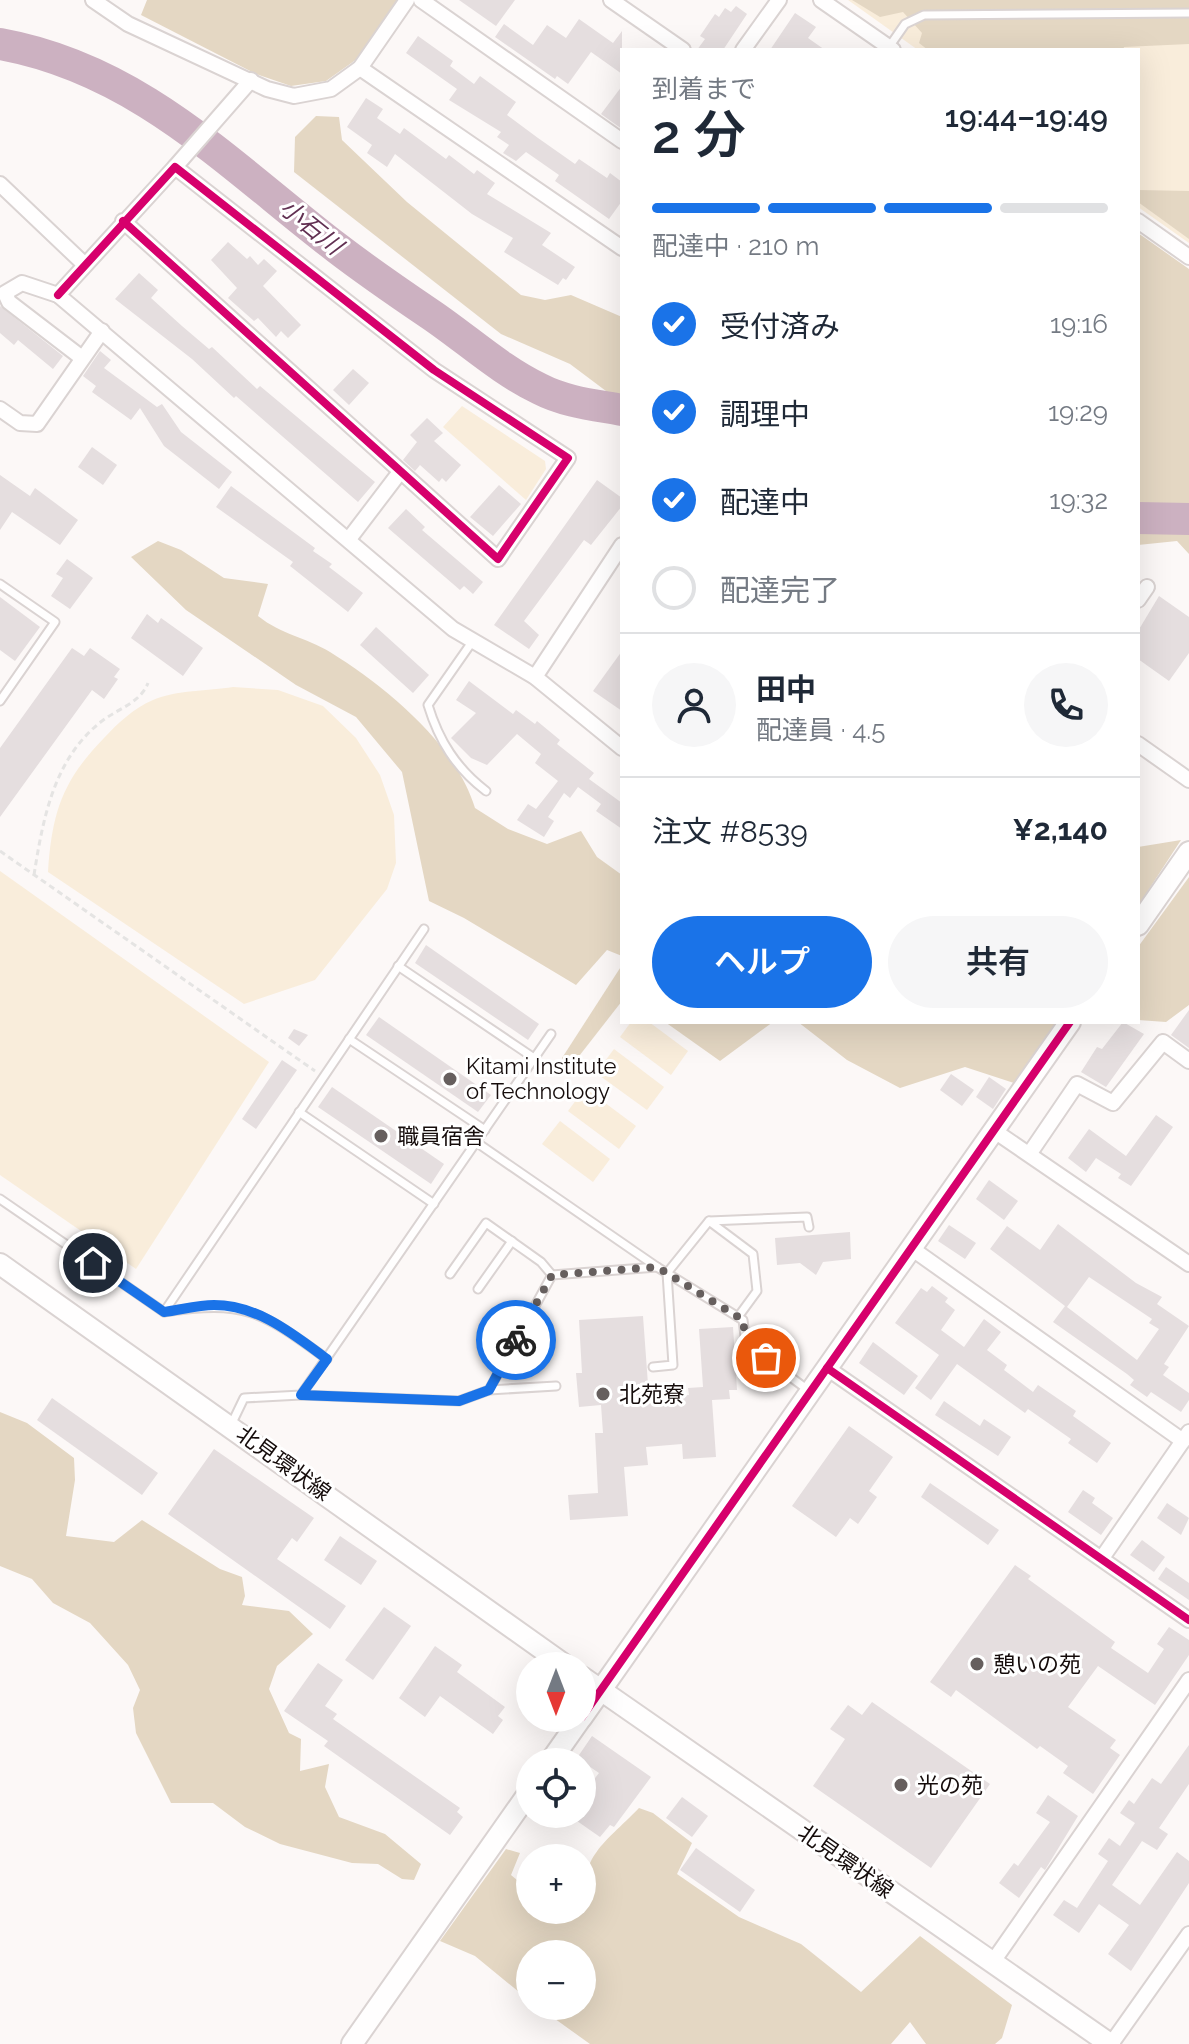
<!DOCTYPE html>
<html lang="ja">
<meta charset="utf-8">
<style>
:root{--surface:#fff;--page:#f6f6f7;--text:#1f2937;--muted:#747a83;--line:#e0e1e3;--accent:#1a73e8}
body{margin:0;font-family:Raleway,"Noto Sans JP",sans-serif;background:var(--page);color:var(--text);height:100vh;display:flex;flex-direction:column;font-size:30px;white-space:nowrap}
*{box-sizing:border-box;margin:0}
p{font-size:26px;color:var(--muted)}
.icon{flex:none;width:44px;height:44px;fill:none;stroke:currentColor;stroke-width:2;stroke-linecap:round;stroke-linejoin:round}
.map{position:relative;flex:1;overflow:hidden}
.details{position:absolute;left:620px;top:48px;width:520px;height:976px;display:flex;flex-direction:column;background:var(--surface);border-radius:0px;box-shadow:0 8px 32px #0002}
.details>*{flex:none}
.needle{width:52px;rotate:180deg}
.tools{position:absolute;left:516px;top:1652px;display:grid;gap:16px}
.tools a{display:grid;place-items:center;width:80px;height:80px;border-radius:50%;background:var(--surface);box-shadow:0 8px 32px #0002;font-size:40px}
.pin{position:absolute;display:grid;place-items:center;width:68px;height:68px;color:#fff;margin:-34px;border:4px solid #fff;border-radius:50%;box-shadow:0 2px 8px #0007}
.courier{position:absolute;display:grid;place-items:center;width:80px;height:80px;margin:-40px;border:6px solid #1a73e8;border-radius:50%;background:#fff;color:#222;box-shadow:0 2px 10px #0007}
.headline em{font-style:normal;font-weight:600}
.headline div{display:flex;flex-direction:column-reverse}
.headline{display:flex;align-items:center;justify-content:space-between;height:136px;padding:0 32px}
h1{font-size:52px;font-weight:600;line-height:60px}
.bar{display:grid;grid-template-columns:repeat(4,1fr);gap:12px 8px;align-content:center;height:96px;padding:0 32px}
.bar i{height:10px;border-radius:6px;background:var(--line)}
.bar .current{background:var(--accent)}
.bar p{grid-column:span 4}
.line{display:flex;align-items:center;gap:20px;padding:0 32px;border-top:2px solid var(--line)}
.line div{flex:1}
.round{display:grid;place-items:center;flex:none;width:84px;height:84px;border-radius:42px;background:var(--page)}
ol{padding:0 32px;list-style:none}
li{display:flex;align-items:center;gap:24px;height:88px}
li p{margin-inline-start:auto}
li .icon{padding:8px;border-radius:50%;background:var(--accent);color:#fff;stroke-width:4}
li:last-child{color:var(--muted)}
li i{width:44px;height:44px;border:4px solid var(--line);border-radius:50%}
.cta{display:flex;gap:16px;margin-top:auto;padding:16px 32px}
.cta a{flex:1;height:92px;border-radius:48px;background:var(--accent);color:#fff;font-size:32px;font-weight:600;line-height:92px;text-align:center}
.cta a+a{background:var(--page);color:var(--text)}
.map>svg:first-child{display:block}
</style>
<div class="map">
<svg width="1189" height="2044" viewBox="0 0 1189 2044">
<rect width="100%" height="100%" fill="#fcf8f7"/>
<g fill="#f9eddb">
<polygon points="848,0 1189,0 1189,243 1138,207 1138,50 918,50"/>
<polygon points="462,406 545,461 546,469 526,500 443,427"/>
<path d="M233,687l45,3 45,16 33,32 24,37 14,40 2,48 -9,26 -72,91 -71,24 -196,-132c4,-59 14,-91 56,-134 14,-15 30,-30 49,-38 23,-10 56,-9 80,-13z"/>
<polygon points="0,871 269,1062 136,1269 0,1175"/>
<polygon points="631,1022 649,1022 688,1051 671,1075 620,1037"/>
<polygon points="614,1049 664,1087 647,1110 596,1073"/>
<polygon points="585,1088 636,1126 619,1149 568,1111"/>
<polygon points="560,1121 610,1159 593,1182 542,1144"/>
</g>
<g fill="#e4d7c3">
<polygon points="147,0 396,0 398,2 357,59 326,81 291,86 256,74 141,15"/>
<polygon points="852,0 1189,0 1189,44 1124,47 1123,50 928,50 919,43 922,33 903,12 880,17"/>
<polygon points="316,116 339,117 342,140 407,202 521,295 545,300 571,295 622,317 622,403 570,364 501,334 294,172 295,137"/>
<polygon points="1138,190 1189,191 1189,239 1138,202"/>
<polygon points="1138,233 1189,269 1189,554 1177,541 1138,545"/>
<path d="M158,541l23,9 43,28 44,6 -10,32c24,19 47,21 72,36 56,35 125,91 145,156l33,21 39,15 34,-13 16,26 25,18v81l-15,-6 -31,35 -112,-67 -35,-17 -27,-129 -46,-55 -60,-32 -110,-75 -55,-53z"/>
<polygon points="1181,840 1138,906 1138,847"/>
<polygon points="1189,877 1189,1005 1166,1022 1138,1020 1138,947"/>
<polygon points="622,965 622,1001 569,1069 562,1058"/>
<polygon points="665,1022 773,1022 720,1061"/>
<polygon points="798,1022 1062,1022 1017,1084 965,1067 900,1088 847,1060"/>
<polygon points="0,1412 27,1423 74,1458 75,1480 66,1536 114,1542 142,1520 220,1569 242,1577 245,1596 242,1605 289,1611 313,1634 277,1666 269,1689 289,1733 301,1739 300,1771 329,1764 325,1787 339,1817 385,1834 421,1864 414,1880 402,1879 378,1864 352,1863 280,1844 245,1827 213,1803 171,1803 136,1733 133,1708 140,1690 128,1665 90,1623 53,1603 32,1579 0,1566"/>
<path d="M639,1808l14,5 39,30 -15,31 62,43 62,27 60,48 59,-56 92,69 -10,33 -7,6h-69l-16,-22 -19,22h-301l-53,-38h45v-52h-52v47l-55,-45 -35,-15 66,-92 14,4 -9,22 19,16v19h52c0,-57 20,-64 57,-102z"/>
</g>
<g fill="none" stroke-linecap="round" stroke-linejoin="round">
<g stroke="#ccb1c1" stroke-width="32">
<path d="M0,44c139,25 230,122 337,204 30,23 62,45 93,66 37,25 70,56 110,75 25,13 55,16 82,21"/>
<polyline points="1138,518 1189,519"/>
</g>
</g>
<g fill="#e5dedf" fill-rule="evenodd">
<polygon points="459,0 515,0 496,26"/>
<polygon points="736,6 747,14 723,50 697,50 705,39 700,36 715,14 719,17 725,8 731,12"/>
<polygon points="795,13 816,27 808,38 825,50 770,50"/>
<polygon points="579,19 613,43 622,31 622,74 591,52 568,84 557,76 555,79 495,37 504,24 533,45 547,25 566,38"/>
<polygon points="418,36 453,61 450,66 474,84 480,76 516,102 507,115 538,138 575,164 579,159 607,178 610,173 622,182 622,201 609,219 555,181 559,175 526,152 516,161 503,153 509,145 497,137 501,132 449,100 457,89 406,53"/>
<polygon points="622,86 622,129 601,114"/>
<polygon points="366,98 383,109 377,118 400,134 404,128 446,159 449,155 474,174 477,170 495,183 487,194 551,233 542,245 575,267 566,280 563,278 558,285 504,252 513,238 472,214 395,154 387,167 367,153 372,145 347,127"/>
<polygon points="228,242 247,259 250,256 258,265 264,259 277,271 263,286 301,325 288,338 281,331 276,337 258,318 254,321 228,298 237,288 211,260"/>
<polygon points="139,273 158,290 151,298 182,326 209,349 212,347 257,389 260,386 375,482 358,502 236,396 234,398 192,359 115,299"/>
<polygon points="0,306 63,356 53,369 18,340 14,345 0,333"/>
<polygon points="100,351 111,360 104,368 157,407 162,404 181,432 232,472 219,489 164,446 140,408 131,420 92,392 96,386 83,376"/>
<polygon points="353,369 369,383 349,405 333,390"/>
<polygon points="427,418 443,433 434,441 461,465 446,482 442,478 439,482 420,465 415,471 403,460 417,442 410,435"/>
<polygon points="92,447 117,465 103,485 78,467"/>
<polygon points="0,475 30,496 35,488 78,520 60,545 12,512 0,530"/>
<polygon points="597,480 622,498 622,506 591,545 584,540 524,621 539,635 529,649 494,625"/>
<polygon points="499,485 521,504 493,536 470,517"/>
<polygon points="231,486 315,548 313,551 332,564 329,567 363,593 348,612 290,566 293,562 216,507"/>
<polygon points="406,509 425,527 422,530 483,582 473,594 464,586 460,590 388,528"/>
<polygon points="67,559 93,578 70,609 51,596 63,578 56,574"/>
<polygon points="1159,596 1189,617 1189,653 1169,681 1138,659 1138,631"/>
<polygon points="0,597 40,627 15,661 0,650"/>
<polygon points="147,614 158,623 161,618 203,648 183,676 131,638"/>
<polygon points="376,627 429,675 413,693 360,645"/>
<polygon points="72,648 84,656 90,648 120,669 114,677 118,679 104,699 92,690 0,817 0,748"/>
<polygon points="622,651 622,711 593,691"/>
<polygon points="469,681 513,714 516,710 535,724 537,721 560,740 557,744 594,773 589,779 622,803 622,829 596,811 601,804 578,787 570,798 564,793 548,817 554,821 544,837 517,820 528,804 536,809 558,781 535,763 541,754 517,734 487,765 471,758 451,738 476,713 456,700"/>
<polygon points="426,945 539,1024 528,1040 415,963"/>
<polygon points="1189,1010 1189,1048 1171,1035"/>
<polygon points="379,1017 491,1095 478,1112 366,1035"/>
<polygon points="1123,1022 1144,1034 1106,1087 1081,1072 1097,1047 1102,1049"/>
<polygon points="294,1029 308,1035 299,1046 288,1038"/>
<polygon points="282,1060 297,1070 256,1129 242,1119"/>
<polygon points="951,1074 974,1090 962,1106 940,1090"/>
<polygon points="989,1077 1006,1089 993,1109 976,1097"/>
<polygon points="332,1087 444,1164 431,1184 318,1107"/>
<polygon points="1156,1115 1173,1127 1131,1186 1118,1178 1121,1174 1096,1158 1086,1172 1068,1158 1089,1129 1126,1156"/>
<polygon points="989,1180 1018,1201 1004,1220 976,1199"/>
<path d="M1058,1224l78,59 26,14 -5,7 32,22 -25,38 5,3 -6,8 26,18v7l-8,12 -30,-20 -4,5 -17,-12 4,-5 -7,-6 -74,-52 12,-16 -75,-57 17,-23 33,24zM1089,1277l63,42 -3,4 10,6 -22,31 -70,-53z"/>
<polygon points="949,1225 976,1243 965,1259 938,1241"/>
<polygon points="850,1232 851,1259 823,1262 816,1275 800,1263 777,1265 775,1238"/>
<polygon points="932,1286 948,1298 945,1302 955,1310 941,1330 964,1347 984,1319 1001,1332 987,1350 1007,1365 1004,1370 1033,1392 1038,1385 1076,1411 1073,1416 1111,1443 1097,1463 1068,1443 1071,1439 1028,1409 1025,1413 957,1364 931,1400 915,1388 939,1355 895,1323 921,1288 927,1292"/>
<polygon points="643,1316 649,1398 689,1395 688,1388 703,1387 699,1329 733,1327 737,1390 729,1390 730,1399 712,1400 716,1457 683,1459 682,1444 646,1447 648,1465 624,1467 628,1516 570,1520 568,1495 598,1493 595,1433 603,1433 601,1405 579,1407 576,1373 582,1373 579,1320"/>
<polygon points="873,1342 918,1376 904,1395 859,1363"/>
<polygon points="52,1398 158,1473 142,1495 37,1420"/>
<polygon points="944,1401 980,1426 984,1419 1011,1437 998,1456 935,1415"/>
<polygon points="849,1426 893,1457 869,1491 877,1497 858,1524 850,1518 836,1537 792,1506"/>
<polygon points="214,1449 314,1518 297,1542 292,1538 277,1559 346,1606 330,1629 168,1514"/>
<polygon points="930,1483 999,1530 988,1545 921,1497"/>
<polygon points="1083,1490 1095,1498 1092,1503 1113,1518 1101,1535 1068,1512"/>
<polygon points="1167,1503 1189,1518 1181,1535 1157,1518"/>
<polygon points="340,1536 377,1561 361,1585 324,1560"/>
<polygon points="1142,1540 1165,1557 1154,1572 1130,1555"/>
<polygon points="1015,1565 1031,1576 1028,1579 1115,1642 1111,1648 1148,1673 1164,1649 1157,1644 1169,1627 1189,1640 1189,1655 1155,1705 1098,1666 1068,1707 1116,1740 1110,1748 1120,1755 1093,1794 1063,1773 1068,1766 1040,1746 1037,1749 956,1690 951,1697 930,1682"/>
<polygon points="1166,1567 1189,1583 1189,1600 1158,1579"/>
<polygon points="384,1607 411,1626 373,1680 345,1660"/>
<polygon points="435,1646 462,1665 457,1672 505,1707 498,1716 503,1720 493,1734 440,1696 425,1717 399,1698"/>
<polygon points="318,1663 343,1680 325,1706 337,1714 333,1719 460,1808 457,1812 463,1817 450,1835 324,1746 328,1741 284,1711"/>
<polygon points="872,1702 990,1784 931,1868 813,1786 845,1739 830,1729 848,1705 862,1715"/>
<polygon points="592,1736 651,1777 614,1827 610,1825 600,1837 567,1814 582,1814 582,1795 599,1773 577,1758"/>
<polygon points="1189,1745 1189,1784 1159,1828 1168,1834 1157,1850 1142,1841 1112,1885 1140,1905 1177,1852 1189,1861 1189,1883 1131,1971 1108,1954 1129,1925 1099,1904 1079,1933 1053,1915 1064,1900 1077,1908 1108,1861 1098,1854 1109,1838 1120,1846 1135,1823 1120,1813 1129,1800 1134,1804 1152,1778 1161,1784"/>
<polygon points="1048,1795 1078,1816 1045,1870 1041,1867 1019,1898 999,1883 1014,1863 1018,1866 1050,1822 1036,1813"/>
<polygon points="682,1797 708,1816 692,1837 666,1818"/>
<polygon points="696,1848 755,1890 740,1912 680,1870"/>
</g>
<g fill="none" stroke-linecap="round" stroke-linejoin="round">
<defs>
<g id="lane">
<polyline points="889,47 905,24 924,15 1189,13"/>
<polyline points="0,584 55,622 0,701"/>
<path d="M472,642l-44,63c11,36 28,63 58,86"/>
<polyline points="398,966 534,1058"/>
<polyline points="349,1039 485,1130"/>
<polyline points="299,1112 434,1204"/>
<polyline points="476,1142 657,1267 743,1320 746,1344 804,1387"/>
<path d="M0,1199l164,113c83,-12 96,-1 163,47"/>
<polyline points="709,1221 753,1254 757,1291 738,1317"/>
<polyline points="450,1274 486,1223 541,1262 552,1275"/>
<polyline points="478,1289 512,1241"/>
<polyline points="164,1312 424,929"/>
<polyline points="653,1367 673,1365 667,1273 709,1221 807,1217 809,1227"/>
<polyline points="489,1390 552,1275 657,1267"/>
<polyline points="301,1395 459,1401 489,1390 556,1386"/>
<polyline points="231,1425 244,1398 301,1395 551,1034"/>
</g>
<g id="street">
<polyline points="93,0 128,24 267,89 294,96 331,89 360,68 407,0"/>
<polyline points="421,0 622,141"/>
<polyline points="611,0 683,50"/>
<polyline points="821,0 893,50"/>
<polyline points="743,50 779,0"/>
<polyline points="360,68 622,248"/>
<polyline points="175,167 251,80"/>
<polyline points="0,184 84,264"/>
<polyline points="1138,221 1189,257"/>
<polyline points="58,295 175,167 434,370 568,458 498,559 123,221"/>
<polyline points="82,358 9,302 5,293 22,283 58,295 453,629 535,677 622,748"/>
<polyline points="0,409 20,423 37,424 102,331"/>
<polyline points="349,539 400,472"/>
<polyline points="1138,600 1147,587"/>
<polyline points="535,677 622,545"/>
<polyline points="1138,744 1189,780"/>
<polyline points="993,1130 1189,1264"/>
<polyline points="1030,1153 1077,1084 1113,1103 1163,1042 1189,1061"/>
<polyline points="911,1248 1183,1441"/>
<polyline points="827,1368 1189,1620"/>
<polyline points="1102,1558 1189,1432"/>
<polyline points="992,1963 1189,1680"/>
<polyline points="1111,2044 1189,1934"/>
</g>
<g id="secondary">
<polyline points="1138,925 1189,852"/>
<polyline points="0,1264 566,1666"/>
<polyline points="582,1677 1110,2044"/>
<polyline points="582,1717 1070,1022"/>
<polyline points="550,1762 581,1718"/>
<polyline points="352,2044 530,1791"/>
</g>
</defs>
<use href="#lane" stroke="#dad3d2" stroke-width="11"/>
<use href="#street" stroke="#dad3d2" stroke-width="18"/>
<use href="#secondary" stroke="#dad3d2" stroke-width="24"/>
<g stroke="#e5e4e3" stroke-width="3" stroke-dasharray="6 4" stroke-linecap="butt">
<polyline points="0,851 315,1071"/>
<path d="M34,875c9,-57 20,-117 68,-154 17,-13 38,-18 46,-38"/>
</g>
<use href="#lane" stroke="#fffefe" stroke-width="7"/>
<use href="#street" stroke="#fffefe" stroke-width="14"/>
<use href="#secondary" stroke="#fffefe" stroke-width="20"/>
<defs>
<g id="cycleway">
<polyline points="58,295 175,167 434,370 568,458 498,559 123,221"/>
<polyline points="827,1368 1189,1620"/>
<polyline points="582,1717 1070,1022"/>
</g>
</defs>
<use href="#cycleway" stroke="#fff" stroke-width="13"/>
<use href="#cycleway" stroke="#d6006c" stroke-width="8"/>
</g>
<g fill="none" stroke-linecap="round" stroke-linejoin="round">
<polyline stroke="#665f5e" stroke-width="8" stroke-dasharray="0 14.4" points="516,1340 552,1275 657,1267 743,1320 746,1344 766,1358"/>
<path stroke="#1a73e8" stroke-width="10" d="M93,1263l71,49c16,-2 34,-7 50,-7 44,0 79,29 113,54l-26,36 158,6 30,-11 27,-50"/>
</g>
<g fill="#665f5e" stroke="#fff" stroke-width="3">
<circle cx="450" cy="1079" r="8"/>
<circle cx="381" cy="1136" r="8"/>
<circle cx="603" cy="1394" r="8"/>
<circle cx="977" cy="1664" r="8"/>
<circle cx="901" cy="1785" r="8"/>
</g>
<g text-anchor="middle" stroke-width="6" stroke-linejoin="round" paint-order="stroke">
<g font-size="22" fill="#150c0b" stroke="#fff" text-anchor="start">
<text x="466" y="1074">Kitami Institute<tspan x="466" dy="25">of Technology</tspan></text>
<text x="397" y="1144">職員宿舎</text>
<text x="619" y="1402">北苑寮</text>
<text x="993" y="1672">憩いの苑</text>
<text x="917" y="1793">光の苑</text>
</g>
<g font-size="22" fill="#150c0b" stroke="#fff">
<text transform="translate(284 1463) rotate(36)" y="8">北見環状線</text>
<text transform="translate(846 1861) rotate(35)" y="8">北見環状線</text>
</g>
<g font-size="24" font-style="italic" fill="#613052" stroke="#fff">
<text transform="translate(311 227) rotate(39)" y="8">小石川</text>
</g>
</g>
</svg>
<div class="tools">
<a><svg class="needle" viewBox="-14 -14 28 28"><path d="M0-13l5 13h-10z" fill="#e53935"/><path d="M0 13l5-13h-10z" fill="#747a83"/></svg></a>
<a><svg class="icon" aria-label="locate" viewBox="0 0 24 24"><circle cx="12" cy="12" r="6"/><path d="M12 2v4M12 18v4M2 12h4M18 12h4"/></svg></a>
<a>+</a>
<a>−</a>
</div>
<div class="pin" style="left:766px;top:1358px;background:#ea580c"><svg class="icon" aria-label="bag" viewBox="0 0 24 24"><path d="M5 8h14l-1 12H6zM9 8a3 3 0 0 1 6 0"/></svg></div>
<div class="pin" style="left:93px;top:1263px;background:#1f2937"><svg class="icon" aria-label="home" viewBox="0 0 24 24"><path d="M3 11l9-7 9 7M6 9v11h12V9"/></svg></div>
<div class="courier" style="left:516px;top:1340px"><svg class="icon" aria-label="bike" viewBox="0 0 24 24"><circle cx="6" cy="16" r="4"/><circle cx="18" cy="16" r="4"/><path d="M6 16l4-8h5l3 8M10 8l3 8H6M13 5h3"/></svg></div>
<section class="details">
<div class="headline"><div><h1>2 分</h1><p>到着まで</p></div><em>19:44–19:49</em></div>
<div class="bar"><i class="current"></i><i class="current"></i><i class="current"></i><i></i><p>配達中 · 210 m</p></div>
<ol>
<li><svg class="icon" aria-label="check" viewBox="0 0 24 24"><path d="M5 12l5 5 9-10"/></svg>受付済み<p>19:16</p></li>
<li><svg class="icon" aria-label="check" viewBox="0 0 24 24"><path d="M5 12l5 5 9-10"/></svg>調理中<p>19:29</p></li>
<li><svg class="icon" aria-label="check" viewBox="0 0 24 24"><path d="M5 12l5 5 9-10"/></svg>配達中<p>19:32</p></li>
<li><i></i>配達完了</li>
</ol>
<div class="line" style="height:144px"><a class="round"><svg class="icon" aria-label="person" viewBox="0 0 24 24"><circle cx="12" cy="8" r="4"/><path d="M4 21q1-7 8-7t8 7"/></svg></a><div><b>田中</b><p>配達員 · 4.5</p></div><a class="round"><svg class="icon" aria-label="phone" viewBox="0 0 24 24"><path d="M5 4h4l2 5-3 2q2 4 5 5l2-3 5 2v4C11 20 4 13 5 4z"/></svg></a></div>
<div class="line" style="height:104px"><div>注文 #8539</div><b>¥2,140</b></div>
<div class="cta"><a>ヘルプ</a><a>共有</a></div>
</section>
</div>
